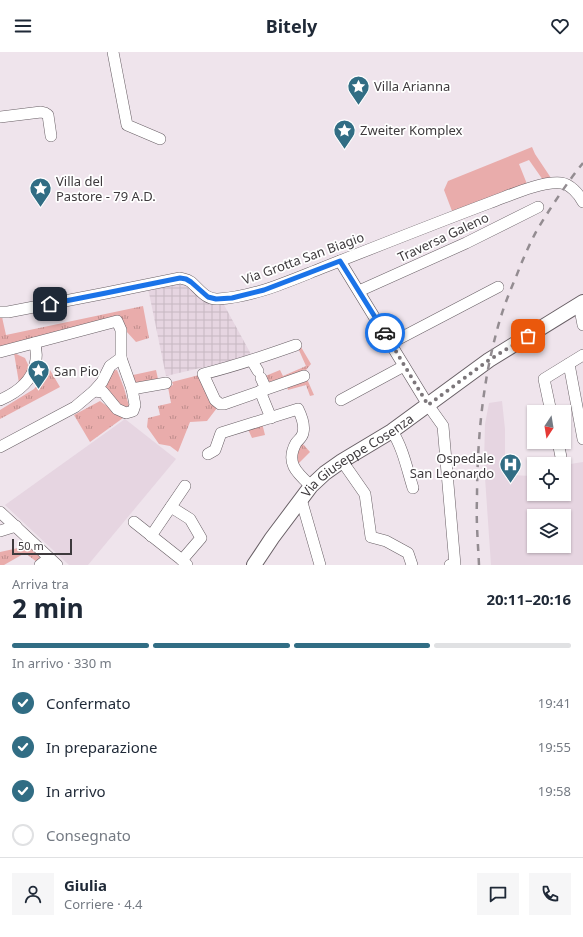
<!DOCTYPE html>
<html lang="it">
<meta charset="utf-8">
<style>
:root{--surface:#fff;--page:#f6f6f7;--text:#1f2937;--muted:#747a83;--line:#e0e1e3;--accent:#316d84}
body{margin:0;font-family:"Noto Sans",sans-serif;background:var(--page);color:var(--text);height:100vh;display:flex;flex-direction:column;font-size:15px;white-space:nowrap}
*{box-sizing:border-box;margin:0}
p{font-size:13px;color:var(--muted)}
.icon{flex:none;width:22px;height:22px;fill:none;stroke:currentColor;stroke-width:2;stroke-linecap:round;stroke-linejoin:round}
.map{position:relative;height:513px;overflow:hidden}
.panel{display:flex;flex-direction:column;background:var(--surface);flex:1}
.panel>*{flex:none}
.needle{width:26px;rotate:192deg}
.tools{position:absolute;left:527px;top:353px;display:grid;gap:8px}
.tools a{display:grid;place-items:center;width:44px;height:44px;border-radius:0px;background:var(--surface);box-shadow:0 1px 3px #0004;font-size:20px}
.scale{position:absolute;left:12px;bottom:10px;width:60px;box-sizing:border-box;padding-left:4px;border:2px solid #3e3a3d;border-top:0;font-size:11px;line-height:14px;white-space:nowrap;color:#3e3a3d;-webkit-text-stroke:3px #fff;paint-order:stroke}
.pin{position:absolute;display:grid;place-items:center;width:34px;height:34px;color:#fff;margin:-17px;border-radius:8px;box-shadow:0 2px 6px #0006}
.courier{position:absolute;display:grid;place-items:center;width:40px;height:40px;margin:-20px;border:3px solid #1a73e8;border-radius:50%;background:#fff;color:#222;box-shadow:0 1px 5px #0007}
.headline em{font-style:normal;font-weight:700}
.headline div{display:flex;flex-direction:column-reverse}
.headline{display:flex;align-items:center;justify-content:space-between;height:68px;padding:0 12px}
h1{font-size:26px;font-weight:700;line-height:30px}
.bar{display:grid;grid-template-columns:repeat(4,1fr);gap:6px 4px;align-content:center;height:48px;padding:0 12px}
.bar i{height:5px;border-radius:3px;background:var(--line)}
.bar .selected{background:var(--accent)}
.bar p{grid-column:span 4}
.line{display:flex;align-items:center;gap:10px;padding:0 12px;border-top:1px solid var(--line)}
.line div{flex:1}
.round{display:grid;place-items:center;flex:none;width:42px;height:42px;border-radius:0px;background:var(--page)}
ol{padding:0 12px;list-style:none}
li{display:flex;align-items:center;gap:12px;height:44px}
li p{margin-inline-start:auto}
li .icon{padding:4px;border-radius:50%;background:var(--accent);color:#fff;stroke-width:4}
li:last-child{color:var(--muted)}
li i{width:22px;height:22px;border:2px solid var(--line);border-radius:50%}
header{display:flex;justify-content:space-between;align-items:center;height:52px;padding:0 12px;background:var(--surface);font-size:18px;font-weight:700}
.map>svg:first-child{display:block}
</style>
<header><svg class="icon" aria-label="menu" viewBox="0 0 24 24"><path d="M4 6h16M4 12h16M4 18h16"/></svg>Bitely<svg class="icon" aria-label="heart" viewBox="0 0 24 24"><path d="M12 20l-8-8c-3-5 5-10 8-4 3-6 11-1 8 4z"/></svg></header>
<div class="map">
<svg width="583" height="513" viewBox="0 0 583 513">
<defs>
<pattern id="industrial-grid" width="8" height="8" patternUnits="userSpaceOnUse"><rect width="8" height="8" fill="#e6d5e1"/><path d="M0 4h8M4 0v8" fill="none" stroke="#c6b8c2"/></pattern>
<pattern id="grass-tufts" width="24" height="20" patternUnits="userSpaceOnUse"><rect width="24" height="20" fill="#e9acab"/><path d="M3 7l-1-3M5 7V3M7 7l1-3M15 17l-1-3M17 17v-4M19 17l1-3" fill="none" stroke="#be8d8c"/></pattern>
</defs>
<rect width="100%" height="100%" fill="#efe4ec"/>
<g fill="#e6d5e1" fill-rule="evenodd">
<path d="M502,349l3,28v46l29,1v18h30v-29l19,-3v103h-92l-7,-102 1,-39 4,-21zM534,464h30v30h-30z"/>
<polygon points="125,367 176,407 88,513 69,513 5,453"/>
</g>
<polygon fill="url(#industrial-grid)" points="180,226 223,251 252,304 166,324 148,236"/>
<g fill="url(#grass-tufts)">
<polygon points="143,254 149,286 136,290 117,269 0,300 0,266 2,265 6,283"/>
<polygon points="301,295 311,312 306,318 284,326 268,330 263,325 280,318 283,324 306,314 298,296"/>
<polygon points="14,301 25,306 31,319 19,331"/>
<polygon points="50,318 60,335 0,367 0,358 34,337"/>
<polygon points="117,318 124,336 129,354 119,357 104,338 103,331 110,319"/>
<polygon points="156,318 158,327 133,331 133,323"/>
<polygon points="203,322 220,352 207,369 190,370 178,400 170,394 159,392 147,375 148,366 160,363 158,354 171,351 168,335 173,333 172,330"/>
<polygon points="307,327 314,343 310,344 306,333 288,338 287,335"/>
<polygon points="100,349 123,366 90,390 74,363"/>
<polygon points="262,371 265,383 252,386 247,375"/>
<polygon points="302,391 310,400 296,414 294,404"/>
<polygon points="30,490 45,505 37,510 25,501 4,513 0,513 0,500 23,495"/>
</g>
<polygon fill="#e9acab" points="532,95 535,102 551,126 543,128 529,108 519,112 527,132 452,159 444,138 448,129"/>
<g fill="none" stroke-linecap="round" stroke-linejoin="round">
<defs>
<g id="minor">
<polyline points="113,0 127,73 160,87"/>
<polyline points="0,65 41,60 45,61 48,63 51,84"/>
<polyline points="340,209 428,353 443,374 455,513 450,513"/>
<polyline points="359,239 466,191 538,155"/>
<polyline points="579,252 583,273"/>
<path d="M0,260h8l98,-19 74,-15c4,1 7,1 11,4 8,7 15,18 27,17 36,-2 71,-18 104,-31 56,-22 111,-44 167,-65 20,-7 51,-22 72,-20 9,1 18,11 22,19"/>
<polyline points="391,291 498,235"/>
<path d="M296,293c-31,11 -61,21 -93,29l12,26 5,4h4l80,-28"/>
<polyline points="0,300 117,269 121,278 121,306 110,314 102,330 94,339 75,355 0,395"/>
<polyline points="252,309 258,319"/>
<polyline points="569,312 583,387"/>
<polyline points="261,326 266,337"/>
<polyline points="132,337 166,331"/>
<polyline points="94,339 103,340 117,357 126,361 133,359 135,353 132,337 121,306"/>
<polyline points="260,339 271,366"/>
<path d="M0,348c16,-7 31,-17 35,-35 2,-8 2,-15 -1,-22"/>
<polyline points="341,348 404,314"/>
<polyline points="551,360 544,327 583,303"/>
<path d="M392,379c11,17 15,38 21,57"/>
<polyline points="558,390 561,405"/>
<path d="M208,402l7,-4 6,-17 77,-24c4,8 7,16 5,24 -1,5 -5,7 -7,10 -11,20 1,30 15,43"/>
<polyline points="342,409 365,442 371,485 386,489 408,501 412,513"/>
<polyline points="301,447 320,513"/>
<polyline points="171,455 190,467 201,486 182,508"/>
<polyline points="0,460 57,513"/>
<polyline points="134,470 182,508 187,513"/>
<polyline points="0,479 16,474"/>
<polyline points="151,484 185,434"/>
<polyline points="40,513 49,506"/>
</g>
<g id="major">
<path id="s1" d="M254,513l18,-27 39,-52 14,-13 17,-12 50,-30 97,-71 94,-58"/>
</g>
</defs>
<use href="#minor" stroke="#685f65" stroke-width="12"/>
<use href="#major" stroke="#685f65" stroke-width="16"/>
<use href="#minor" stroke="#fff" stroke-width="11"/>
<use href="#major" stroke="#fff" stroke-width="14"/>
<path stroke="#938c91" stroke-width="2.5" stroke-dasharray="7 7" stroke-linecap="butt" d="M479,513c-1,-22 -3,-44 -2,-66 0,-54 5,-113 19,-165 5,-20 12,-39 20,-57 6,-16 13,-32 21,-47 14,-23 29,-46 46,-67"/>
</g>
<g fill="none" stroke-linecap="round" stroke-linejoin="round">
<polyline stroke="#7c767a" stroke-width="4" stroke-dasharray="0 7.2" points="385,281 428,353 489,308 528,284"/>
<polyline stroke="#1a73e8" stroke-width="5" points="50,252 106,241 180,226 186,227 191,230 208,245 216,247 232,246 264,238 340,209 385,281"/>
</g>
<defs>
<symbol id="sight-pin" viewBox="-11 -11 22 30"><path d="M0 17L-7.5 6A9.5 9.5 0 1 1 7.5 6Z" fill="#316d84" stroke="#fff"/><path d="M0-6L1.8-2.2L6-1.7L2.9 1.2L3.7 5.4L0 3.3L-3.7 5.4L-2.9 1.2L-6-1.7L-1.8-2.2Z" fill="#fff"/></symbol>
<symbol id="hospital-pin" viewBox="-11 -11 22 30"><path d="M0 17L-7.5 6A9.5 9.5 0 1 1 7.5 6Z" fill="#316d84" stroke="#fff"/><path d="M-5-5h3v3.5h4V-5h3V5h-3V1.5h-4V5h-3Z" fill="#fff"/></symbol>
</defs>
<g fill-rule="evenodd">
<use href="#sight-pin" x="346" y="22" width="25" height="34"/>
<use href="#sight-pin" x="332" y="66" width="25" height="34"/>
<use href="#sight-pin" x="28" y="124" width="25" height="34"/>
<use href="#sight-pin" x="26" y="306" width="25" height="34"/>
<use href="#hospital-pin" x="498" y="400" width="25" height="34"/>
</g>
<g text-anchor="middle" stroke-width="3.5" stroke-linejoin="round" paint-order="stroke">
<g font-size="13" fill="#3e3a3d" stroke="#fff" text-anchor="start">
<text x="374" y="39">Villa Arianna</text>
<text x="360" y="83">Zweiter Komplex</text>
<text x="56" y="134">Villa del<tspan x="56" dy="15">Pastore - 79 A.D.</tspan></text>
<text x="54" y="324">San Pio</text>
<text x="494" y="411" text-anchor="end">Ospedale<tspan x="494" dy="15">San Leonardo</tspan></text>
</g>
<g font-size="13" fill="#3e3a3d" stroke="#fff">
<text transform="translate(443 185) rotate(-25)" y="5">Traversa Galeno</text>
<text transform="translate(303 206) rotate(-20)" y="5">Via Grotta San Biagio</text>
<text dy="5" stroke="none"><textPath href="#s1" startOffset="153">Via Giuseppe Cosenza</textPath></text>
</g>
</g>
</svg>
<div class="tools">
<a><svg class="needle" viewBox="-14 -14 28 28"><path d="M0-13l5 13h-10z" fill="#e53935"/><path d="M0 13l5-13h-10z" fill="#747a83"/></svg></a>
<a><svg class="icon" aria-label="locate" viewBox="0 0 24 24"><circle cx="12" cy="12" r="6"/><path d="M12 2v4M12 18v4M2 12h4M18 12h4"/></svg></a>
<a><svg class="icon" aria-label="layers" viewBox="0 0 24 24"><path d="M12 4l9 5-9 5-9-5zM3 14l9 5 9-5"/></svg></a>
</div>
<div class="scale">50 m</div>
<div class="pin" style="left:528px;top:284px;background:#ea580c"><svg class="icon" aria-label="bag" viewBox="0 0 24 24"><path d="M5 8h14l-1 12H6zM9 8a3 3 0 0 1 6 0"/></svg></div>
<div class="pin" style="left:50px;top:252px;background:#1f2937"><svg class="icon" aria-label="home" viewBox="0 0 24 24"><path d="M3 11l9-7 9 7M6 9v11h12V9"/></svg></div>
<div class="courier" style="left:385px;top:281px"><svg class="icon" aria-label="car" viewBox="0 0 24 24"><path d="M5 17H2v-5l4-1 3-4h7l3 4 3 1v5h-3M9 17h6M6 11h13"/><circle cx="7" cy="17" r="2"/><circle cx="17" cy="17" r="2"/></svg></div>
</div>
<section class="panel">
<div class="headline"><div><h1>2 min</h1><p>Arriva tra</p></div><em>20:11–20:16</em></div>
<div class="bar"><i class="selected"></i><i class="selected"></i><i class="selected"></i><i></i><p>In arrivo · 330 m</p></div>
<ol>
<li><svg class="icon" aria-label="check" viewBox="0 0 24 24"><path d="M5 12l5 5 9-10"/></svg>Confermato<p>19:41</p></li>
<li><svg class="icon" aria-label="check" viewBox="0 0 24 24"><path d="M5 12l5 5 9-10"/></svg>In preparazione<p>19:55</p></li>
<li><svg class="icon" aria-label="check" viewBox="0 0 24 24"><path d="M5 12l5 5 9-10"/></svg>In arrivo<p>19:58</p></li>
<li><i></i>Consegnato</li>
</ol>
<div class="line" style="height:72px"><a class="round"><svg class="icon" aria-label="person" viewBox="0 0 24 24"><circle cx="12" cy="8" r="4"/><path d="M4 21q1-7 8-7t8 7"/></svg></a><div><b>Giulia</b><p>Corriere · 4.4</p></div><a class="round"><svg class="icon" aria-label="chat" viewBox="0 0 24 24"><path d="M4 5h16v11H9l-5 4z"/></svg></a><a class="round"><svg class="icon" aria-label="phone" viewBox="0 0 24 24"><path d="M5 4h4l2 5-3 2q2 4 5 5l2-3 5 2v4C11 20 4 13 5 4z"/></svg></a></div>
</section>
